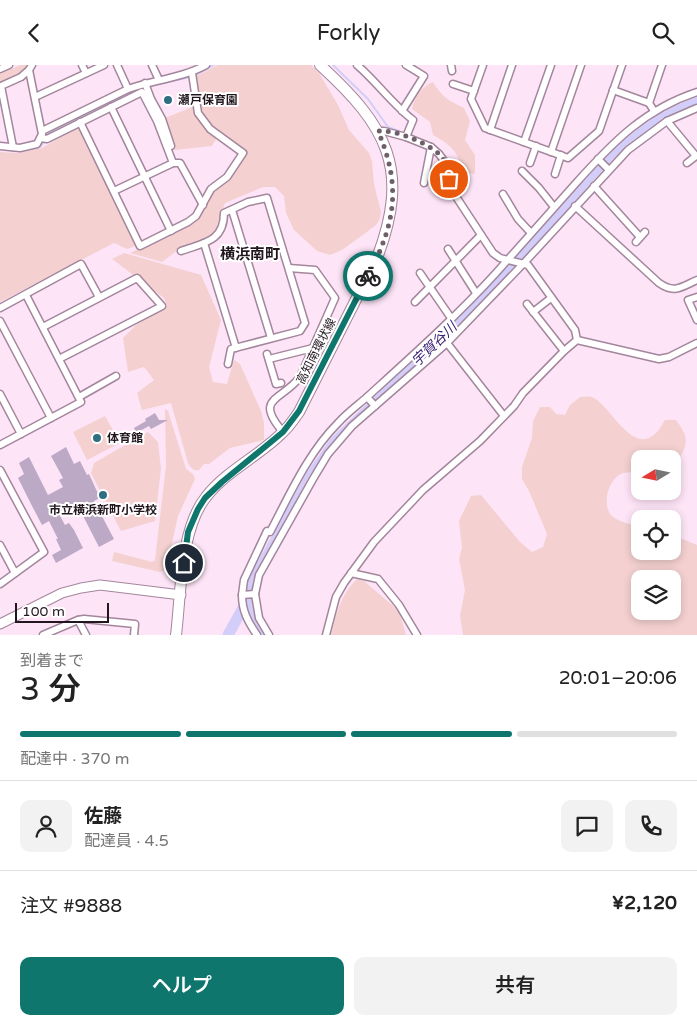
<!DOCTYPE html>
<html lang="ja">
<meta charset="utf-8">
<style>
:root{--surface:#fff;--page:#f2f2f2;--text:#222;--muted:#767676;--line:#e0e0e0;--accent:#0f766e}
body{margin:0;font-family:"Varela Round","Noto Sans JP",sans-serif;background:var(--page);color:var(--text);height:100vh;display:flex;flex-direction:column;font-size:19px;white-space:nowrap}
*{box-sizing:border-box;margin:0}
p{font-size:16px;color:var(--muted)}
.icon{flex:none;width:28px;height:28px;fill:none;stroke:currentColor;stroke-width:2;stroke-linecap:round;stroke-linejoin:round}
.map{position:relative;height:570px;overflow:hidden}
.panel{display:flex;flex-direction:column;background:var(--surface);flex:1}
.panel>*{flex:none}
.needle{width:32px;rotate:260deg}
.controls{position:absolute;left:631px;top:385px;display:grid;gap:10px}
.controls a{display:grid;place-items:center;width:50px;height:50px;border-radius:10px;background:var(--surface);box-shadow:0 2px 8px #0003;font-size:25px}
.scale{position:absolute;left:15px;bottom:12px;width:94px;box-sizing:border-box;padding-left:5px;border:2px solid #22171f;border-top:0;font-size:14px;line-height:18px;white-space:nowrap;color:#22171f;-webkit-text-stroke:4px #fff;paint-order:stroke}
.pin{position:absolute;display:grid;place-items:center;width:42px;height:42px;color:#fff;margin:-21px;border:2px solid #fff;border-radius:50%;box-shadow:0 1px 5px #0007}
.courier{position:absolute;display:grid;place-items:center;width:50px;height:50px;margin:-25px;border:4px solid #0f766e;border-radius:50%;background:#fff;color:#222;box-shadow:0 1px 6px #0007}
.overview em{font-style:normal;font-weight:600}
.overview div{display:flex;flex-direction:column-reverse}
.overview{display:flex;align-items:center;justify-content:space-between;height:85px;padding:0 20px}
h1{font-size:32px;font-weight:600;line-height:38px}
.bar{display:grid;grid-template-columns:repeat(4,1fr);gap:8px 5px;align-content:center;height:60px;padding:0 20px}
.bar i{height:6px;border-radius:4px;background:var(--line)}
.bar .on{background:var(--accent)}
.bar p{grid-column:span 4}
.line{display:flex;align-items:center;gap:12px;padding:0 20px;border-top:1px solid var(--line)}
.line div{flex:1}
.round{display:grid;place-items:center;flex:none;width:52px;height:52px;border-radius:10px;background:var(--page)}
.action{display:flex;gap:10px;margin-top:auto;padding:10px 20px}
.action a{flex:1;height:58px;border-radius:10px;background:var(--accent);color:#fff;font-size:20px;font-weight:600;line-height:58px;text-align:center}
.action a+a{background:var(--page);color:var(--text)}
header{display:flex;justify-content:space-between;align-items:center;height:65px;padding:0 20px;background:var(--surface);font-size:22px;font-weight:600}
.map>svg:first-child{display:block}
</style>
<header><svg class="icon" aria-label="back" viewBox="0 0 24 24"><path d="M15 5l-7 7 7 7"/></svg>Forkly<svg class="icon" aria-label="search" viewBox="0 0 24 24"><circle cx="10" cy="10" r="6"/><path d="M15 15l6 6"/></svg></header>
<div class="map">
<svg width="697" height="570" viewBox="0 0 697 570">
<rect width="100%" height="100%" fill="#fee4f7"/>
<g fill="#f4d1d0" fill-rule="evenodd">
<polygon points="21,0 32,0 30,6 0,18 0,8"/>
<polygon points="218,0 311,0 319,8 338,40 349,65 369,88 372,96 374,119 381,147 379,156 375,161 342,185 330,190 317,186 294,165 286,148 284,131 275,122 263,122 225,138 215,167 207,173 182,182 162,197 130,188 189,159 212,124 245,88 210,63 199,47 196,11"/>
<path d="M433,17c9,15 16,19 31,26l6,13 -5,19 10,15v19l-12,-2c-6,-22 -11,-26 -30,-37l-3,-13 -18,-13c3,-12 9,-22 21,-27z"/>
<polygon points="195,41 218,71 212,81 175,85 165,53"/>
<polygon points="79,62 135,181 127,184 114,178 0,237 0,87 18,88 42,83"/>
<path d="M124,188l77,22 20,45 -12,47 4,15 14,2 7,-24 6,4 21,47 3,12v17l-34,8 -21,16h-5l-5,6c-6,1 -8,-2 -11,-7l-17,-60 -29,7 -5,-17 17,-13 -10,-13 -16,5 -5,-34 13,-13 31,-19 -3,-8 -52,-39z"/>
<path d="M580,332c4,0 9,-1 12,0 18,7 40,60 64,36 4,-3 6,-9 9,-13h11c10,14 14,21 4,37l-8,1 -22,-3v4h-10v12c-6,1 -14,1 -19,3 -13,6 -19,30 -10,41 7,7 20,9 29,12v24h32l1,-16 24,10v90h-234l-3,-19 5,-26 -6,-31 3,-11 -3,-27 12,-25 10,-1 39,47 12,10 11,-5 4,-13 -18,-43 -7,-12v-12l10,-29 1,-17 7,-14h10l6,7 9,1 5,-10zM640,514h32v32h-32z"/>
<polygon points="165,344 168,346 186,404 193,409 195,414 178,451 166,505 160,507 112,496 114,487 152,497 155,495 166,401"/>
<polygon points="105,351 120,378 87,395 73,367"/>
<polygon points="148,367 158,377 161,403 155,456 121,466 91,408 94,398"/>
<path d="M357,514l7,2 35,30 7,24h-75c6,-23 9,-39 26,-56z"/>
</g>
<path fill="#d3cdfa" d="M697,32v7l-26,12 -21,13 -37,30 -127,141 -28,28 -124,113 -26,37 -55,102c-4,23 0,36 13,55h-6l-11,-19 -1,-8 -3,1v-19l3,-11 59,-107 24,-34 149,-143 125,-137c29,-29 53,-47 92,-61z"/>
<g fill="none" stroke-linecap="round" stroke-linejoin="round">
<g stroke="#d3cdfa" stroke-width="2">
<polyline points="333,0 368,34 388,62 399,66"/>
<polyline points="196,10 214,0"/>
<polyline points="150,21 190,12"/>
<polyline points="48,68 129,28 144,23"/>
<polyline points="25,85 40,82 43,78"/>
</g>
<polyline stroke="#d3cdfa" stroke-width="11" points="228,570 248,534"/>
</g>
<g fill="#bca9c6">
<polygon points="155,348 159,355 168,355 151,364 149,361 136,368 134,363 146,356 145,354"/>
<polygon points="66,382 74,399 80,396 87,410 89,409 100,433 94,436 114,474 99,482 80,445 76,447 72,439 58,447 65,460 69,458 74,465 83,483 56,498 52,490 61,485 56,474 58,474 49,456 42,460 31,439 18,413 24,409 19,398 29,392 48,430 63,422 59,415 63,413 51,391"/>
</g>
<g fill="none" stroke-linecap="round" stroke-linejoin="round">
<defs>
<g id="street">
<polyline points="82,0 86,8"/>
<polyline points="117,0 128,24"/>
<polyline points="152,0 159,15"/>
<path d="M357,0c20,17 35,39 56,55l-7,17"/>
<polyline points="451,0 452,6"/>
<polyline points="483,0 471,34 485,63 568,93 599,66 622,0"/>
<polyline points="0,4 9,0"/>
<polyline points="145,18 151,34 162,54 171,81"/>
<polyline points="453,19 474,26"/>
<polyline points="613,25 649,38 654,46"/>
<polyline points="35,32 104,0"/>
<polyline points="649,38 662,0"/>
<polyline points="111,42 171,166"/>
<polyline points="402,46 424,11 406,0"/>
<polyline points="667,56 696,91 687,98"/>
<polyline points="80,57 140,181 188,157 196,151 211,124 227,112 243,88 210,64 198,48 192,8"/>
<polyline points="490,65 512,0"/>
<path d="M42,66l86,-42c26,-9 54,-11 78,-24"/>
<polyline points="378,66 384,66 406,72 431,82 439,89 445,97 453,127 493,188 500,193 528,200 575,265 577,275"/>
<polyline points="41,73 47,74 142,27 157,56 173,98 114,126"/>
<polyline points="524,77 551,0"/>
<polyline points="0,81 20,83 37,79 42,69 29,5 32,0"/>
<polyline points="13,82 1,21 21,12 29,5"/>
<polyline points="551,87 581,0"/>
<polyline points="598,94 608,104"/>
<polyline points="173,98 180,98 203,140"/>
<polyline points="530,98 536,81"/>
<polyline points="522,106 539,123 554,142"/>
<polyline points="555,109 561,90"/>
<polyline points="424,118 431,82"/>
<polyline points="594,121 640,172"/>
<polyline points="503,129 518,154 531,168"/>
<path d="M575,141l84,77c16,11 22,4 38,-3"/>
<polyline points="232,145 271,273"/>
<polyline points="636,177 645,167"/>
<polyline points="204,178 236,283"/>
<polyline points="448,184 476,228"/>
<path d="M181,186c22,-8 43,-9 43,-38l24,-11 19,-4 38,125 -5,8 -69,18 -3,15"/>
<polyline points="420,208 451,253"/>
<polyline points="697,232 688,235 697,255"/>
<polyline points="415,237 481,170"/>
<polyline points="527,239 564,286"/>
<polyline points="0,243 81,199 99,232"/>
<polyline points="533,247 551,233"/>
<polyline points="0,256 51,353"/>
<polyline points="43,262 137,213 162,241 59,294"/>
<polyline points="577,275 659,294 669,292 697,278"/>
<polyline points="447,278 504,351"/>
<polyline points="267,289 276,319 281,318"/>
<polyline points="269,294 313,283"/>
<polyline points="0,329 21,369"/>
<polyline points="79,332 116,311"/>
<path d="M375,341l-8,-9c44,-40 89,-80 129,-124 27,-30 54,-61 81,-91 36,-40 68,-73 120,-90"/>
<path d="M283,367c-30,-35 -1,-31 17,-55l35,-79 -20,-28 -26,-2"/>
<polyline points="0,380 81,337 26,230"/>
<polyline points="0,405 44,487 0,519"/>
<polyline points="0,480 15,508"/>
<polyline points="351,508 378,514 399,540 417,570"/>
<polyline points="255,529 259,510 313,414 328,389 352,361 447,278 524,198 628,85 667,56 697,43"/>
<path d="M242,530c0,16 6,27 15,40"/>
<polyline points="78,555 84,554 135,559 134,570"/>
<polyline points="43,570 78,555 86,570"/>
<path d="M269,570l-10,-17 -4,-24 -13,1 2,-15 23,-49 3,1c20,-38 38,-79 68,-109 9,-10 20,-18 29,-26"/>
<polyline points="326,570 336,532 344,518 374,477 423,425 480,376 514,341 523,328 564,286 577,275"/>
</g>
<polyline id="secondary" points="0,559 62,528 81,523 100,520 181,530"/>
<path id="primary" d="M176,570c5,-40 4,-106 30,-138 20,-26 53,-41 76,-64 7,-6 12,-14 17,-21l78,-154c34,-89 10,-132 -57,-193"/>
</defs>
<use href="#street" stroke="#a3869c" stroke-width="9"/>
<use href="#secondary" stroke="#a3869c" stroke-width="11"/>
<use href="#primary" stroke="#a3869c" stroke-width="12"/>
<use href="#street" stroke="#fff" stroke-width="6"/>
<use href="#secondary" stroke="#fff" stroke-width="9"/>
<use href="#primary" stroke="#fff" stroke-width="10"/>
</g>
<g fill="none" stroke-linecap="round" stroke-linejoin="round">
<path stroke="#6f5f6b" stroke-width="5" stroke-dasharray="0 9" d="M368,211c27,-52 34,-89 10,-145 17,-2 57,14 66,29 3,6 4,13 5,19"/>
<polyline stroke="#0f766e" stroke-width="6" points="184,498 188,467 198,444 205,433 222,417 283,367 299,346 368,211"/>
</g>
<g fill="#2e6d82" stroke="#fff" stroke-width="2">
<circle cx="168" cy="35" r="5"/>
<circle cx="97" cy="373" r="5"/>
<circle cx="103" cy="430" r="5"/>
</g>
<g text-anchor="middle" stroke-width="4" stroke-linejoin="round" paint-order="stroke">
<g font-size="12" font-weight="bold" fill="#22171f" stroke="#fff" text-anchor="start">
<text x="178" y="39">瀬戸保育園</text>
<text x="107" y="377">体育館</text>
<text x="103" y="449" text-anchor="middle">市立横浜新町小学校</text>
</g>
<g font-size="12" fill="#22171f" stroke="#fff">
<text transform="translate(316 286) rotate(-63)" y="4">高知南環状線</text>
</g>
<g font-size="14" font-style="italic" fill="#3b2375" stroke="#fff">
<text transform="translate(434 279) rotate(-44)" y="5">宇賀谷川</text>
</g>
<g font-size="15" font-weight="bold" fill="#22171f" stroke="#fff">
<text x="250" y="194">横浜南町</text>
</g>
</g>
</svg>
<div class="controls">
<a><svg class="needle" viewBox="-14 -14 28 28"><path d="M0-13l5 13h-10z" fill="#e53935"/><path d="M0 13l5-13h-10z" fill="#767676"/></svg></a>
<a><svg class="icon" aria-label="locate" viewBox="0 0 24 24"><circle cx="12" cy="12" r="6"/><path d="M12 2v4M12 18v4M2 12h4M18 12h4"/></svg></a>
<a><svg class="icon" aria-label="layers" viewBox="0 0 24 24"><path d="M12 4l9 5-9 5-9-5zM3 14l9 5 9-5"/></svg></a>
</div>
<div class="scale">100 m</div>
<div class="pin" style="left:449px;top:114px;background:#ea580c"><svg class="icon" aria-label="bag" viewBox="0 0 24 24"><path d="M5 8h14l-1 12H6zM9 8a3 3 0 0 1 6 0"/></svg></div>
<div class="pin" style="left:184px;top:498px;background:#1f2937"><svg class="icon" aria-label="home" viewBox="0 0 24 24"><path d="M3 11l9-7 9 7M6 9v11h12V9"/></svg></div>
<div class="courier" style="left:368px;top:211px"><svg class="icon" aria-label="bike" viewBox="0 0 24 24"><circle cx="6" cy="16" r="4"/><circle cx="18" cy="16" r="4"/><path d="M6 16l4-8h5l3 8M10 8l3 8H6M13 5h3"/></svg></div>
</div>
<section class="panel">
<div class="overview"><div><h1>3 分</h1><p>到着まで</p></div><em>20:01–20:06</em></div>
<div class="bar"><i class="on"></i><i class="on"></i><i class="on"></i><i></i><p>配達中 · 370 m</p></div>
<div class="line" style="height:90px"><a class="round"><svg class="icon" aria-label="person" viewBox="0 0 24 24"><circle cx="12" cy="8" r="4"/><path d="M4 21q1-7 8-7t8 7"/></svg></a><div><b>佐藤</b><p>配達員 · 4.5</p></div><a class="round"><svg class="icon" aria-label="chat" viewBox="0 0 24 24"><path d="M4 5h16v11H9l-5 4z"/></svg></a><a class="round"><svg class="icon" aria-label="phone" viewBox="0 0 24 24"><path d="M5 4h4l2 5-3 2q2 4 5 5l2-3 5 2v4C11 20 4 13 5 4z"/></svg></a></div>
<div class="line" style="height:65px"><div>注文 #9888</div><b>¥2,120</b></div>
<div class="action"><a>ヘルプ</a><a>共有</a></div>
</section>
